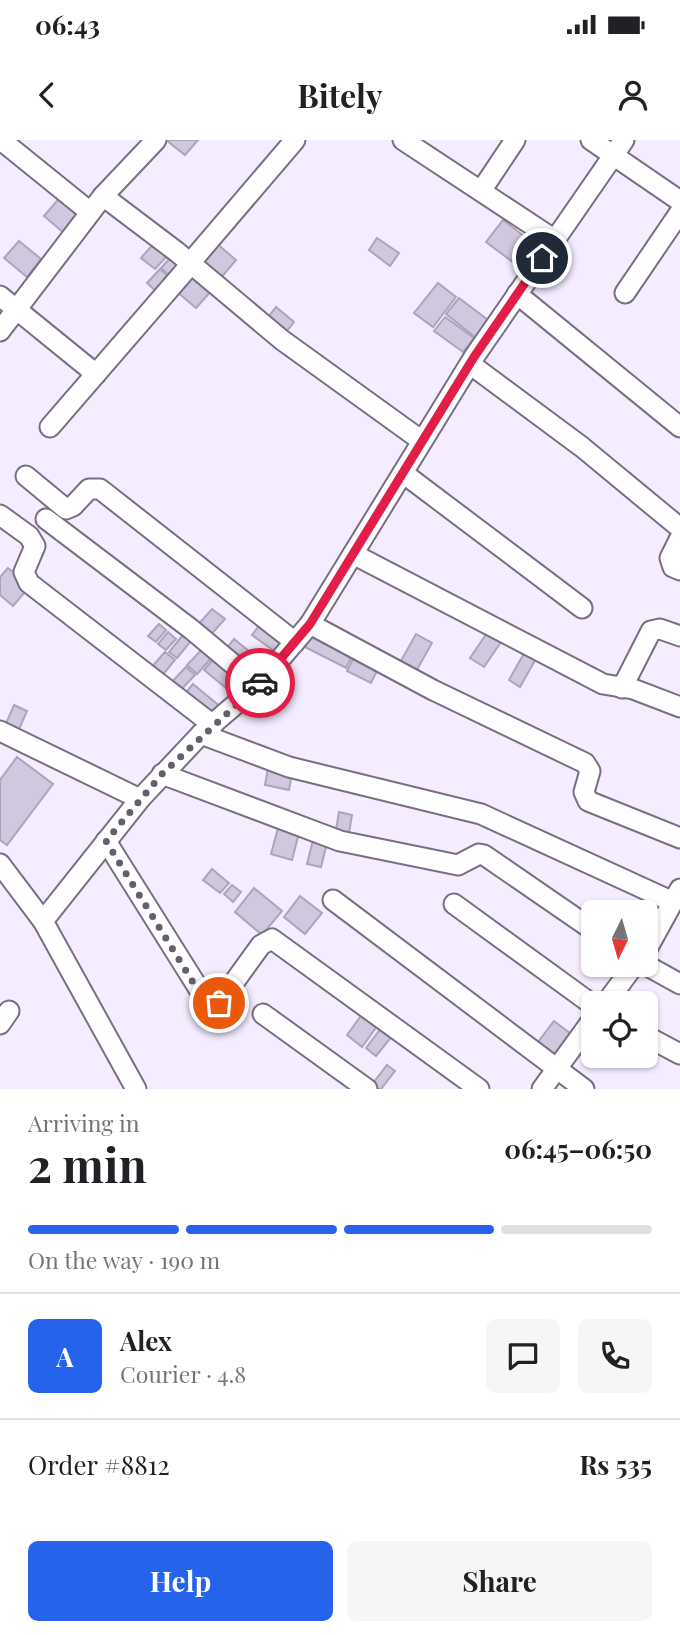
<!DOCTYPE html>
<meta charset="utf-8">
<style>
:root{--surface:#fff;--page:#f6f6f6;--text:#202124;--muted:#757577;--line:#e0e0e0;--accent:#2563eb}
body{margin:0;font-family:"Playfair Display",serif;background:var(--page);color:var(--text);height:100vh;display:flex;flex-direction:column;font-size:26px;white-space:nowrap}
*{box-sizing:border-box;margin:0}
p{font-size:23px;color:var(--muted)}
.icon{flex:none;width:38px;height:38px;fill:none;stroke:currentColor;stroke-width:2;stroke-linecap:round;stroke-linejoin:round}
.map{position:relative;height:949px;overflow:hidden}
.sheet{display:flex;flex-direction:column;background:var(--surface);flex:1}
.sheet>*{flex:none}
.needle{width:46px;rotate:185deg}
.controls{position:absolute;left:581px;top:760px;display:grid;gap:14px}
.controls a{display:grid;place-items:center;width:77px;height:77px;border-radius:10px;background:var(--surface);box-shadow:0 2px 5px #0004;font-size:35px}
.pin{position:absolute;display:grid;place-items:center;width:60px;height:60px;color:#fff;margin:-30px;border:4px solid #fff;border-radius:50%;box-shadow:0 2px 7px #0007}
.courier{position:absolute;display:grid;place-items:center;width:70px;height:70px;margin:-35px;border:5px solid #e11d48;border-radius:50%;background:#fff;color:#222;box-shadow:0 2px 9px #0007}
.overview em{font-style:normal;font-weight:700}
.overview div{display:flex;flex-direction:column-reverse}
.overview{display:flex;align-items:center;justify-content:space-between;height:119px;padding:0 28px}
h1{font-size:46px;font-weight:700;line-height:52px}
.bar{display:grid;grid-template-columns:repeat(4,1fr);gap:10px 7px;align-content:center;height:84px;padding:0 28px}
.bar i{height:9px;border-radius:5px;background:var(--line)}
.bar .current{background:var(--accent)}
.bar p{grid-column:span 4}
.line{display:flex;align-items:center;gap:18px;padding:0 28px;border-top:2px solid var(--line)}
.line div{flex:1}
.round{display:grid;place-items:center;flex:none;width:74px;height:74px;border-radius:10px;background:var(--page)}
.button{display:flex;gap:14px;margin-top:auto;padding:14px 28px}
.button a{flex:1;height:80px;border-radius:10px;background:var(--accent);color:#fff;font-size:28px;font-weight:700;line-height:80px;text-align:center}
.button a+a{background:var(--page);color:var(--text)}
.status{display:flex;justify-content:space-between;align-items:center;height:49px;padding:0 35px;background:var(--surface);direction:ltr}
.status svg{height:19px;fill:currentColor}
header{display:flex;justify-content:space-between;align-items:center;height:91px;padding:0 28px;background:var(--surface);font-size:32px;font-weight:700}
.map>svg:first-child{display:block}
</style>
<div class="status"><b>06:43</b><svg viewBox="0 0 49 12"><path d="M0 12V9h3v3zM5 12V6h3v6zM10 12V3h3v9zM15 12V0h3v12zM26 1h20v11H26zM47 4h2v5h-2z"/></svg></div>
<header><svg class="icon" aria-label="back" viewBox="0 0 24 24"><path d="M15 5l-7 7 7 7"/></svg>Bitely<svg class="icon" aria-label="person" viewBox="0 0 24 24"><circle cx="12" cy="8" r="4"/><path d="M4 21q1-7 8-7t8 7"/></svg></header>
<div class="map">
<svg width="680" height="949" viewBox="0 0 680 949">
<rect width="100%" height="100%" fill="#f5edff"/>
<g fill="#d1c7de" stroke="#aea4ba" stroke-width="2">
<polygon points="166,0 198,0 185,15"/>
<polygon points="63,54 83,71 64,93 44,76"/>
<polygon points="503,80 538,107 522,129 486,102"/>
<polygon points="377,98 399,113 390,126 369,110"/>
<polygon points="19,101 41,119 27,137 4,118"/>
<polygon points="155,102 169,114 155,129 141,118"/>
<polygon points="215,102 236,120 219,140 198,122"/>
<polygon points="172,116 185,127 174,140 161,128"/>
<polygon points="160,129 173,141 160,155 147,143"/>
<polygon points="191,133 212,150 196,168 176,151"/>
<polygon points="438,143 456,157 433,187 414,173"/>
<polygon points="459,158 488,180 475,197 446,174"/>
<polygon points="276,167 294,182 283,196 265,181"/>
<polygon points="445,177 474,198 463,212 434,191"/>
<polygon points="8,428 30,446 13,466 0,455 0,437"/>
<polygon points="212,469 225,479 208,498 196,487"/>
<polygon points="261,483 286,501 277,513 252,495"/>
<polygon points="159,484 166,490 156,502 148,496"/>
<polygon points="187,490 195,496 177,518 169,512"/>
<polygon points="489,490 503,499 484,527 470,518"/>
<polygon points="313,491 354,512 346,528 305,507"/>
<polygon points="168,492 176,499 166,510 158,504"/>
<polygon points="416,494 432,503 414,535 398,526"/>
<polygon points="234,499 266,525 256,537 224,512"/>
<polygon points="206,505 215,514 197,534 187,525"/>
<polygon points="527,508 538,515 520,547 509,540"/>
<polygon points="165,512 175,520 160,538 150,529"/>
<polygon points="217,515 249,542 237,557 204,530"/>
<polygon points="355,515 379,527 371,543 347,531"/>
<polygon points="186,527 195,535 176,555 167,547"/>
<polygon points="193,544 222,568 212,581 182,557"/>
<polygon points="14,565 27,571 17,594 4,588"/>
<polygon points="17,617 53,644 7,705 0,700 0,640"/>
<polygon points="268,628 292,633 289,650 265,645"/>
<polygon points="339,672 352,675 348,699 335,696"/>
<polygon points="278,688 299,693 292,720 271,714"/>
<polygon points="313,700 327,703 321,727 307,724"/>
<polygon points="212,729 229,743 220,753 203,740"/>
<polygon points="232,745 241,752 233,762 224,754"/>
<polygon points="254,748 282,771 262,795 235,772"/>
<polygon points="300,756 322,773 305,794 284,777"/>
<polygon points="363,873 378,885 362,907 347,895"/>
<polygon points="554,881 571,894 555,915 538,902"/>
<polygon points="382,887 393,895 376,916 366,908"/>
<polygon points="387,925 395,931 381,949 373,949 370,947"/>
</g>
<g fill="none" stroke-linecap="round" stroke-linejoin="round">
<defs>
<g id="minor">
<polyline points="1,0 90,72"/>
<polyline points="403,0 555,100"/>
<polyline points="591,0 680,61"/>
<polyline points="481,51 515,0"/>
<polyline points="103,56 177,112 282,200 422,301"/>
<polyline points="190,123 295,0"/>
<polyline points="625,153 680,72"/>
<polyline points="517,154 680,287"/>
<polyline points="0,156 96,234"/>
<polyline points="0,191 103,56 156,0"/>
<polyline points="470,224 582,307 680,388"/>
<polyline points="50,287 191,124"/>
<polyline points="403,333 582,468"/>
<polyline points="26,336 66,369 73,366 89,349 100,349 295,502"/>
<polyline points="0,375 29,396 35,406 24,432 29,443 213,585"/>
<polyline points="46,379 191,489 258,545"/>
<polyline points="680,398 670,418 673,427 680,430"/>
<polyline points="353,414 603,544 633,549 680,567"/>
<polyline points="310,484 433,550 585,623 590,631 584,652 588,661 680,698"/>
<polyline points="622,548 651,491 660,489 680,496"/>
<polyline points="0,591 140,659"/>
<polyline points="201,594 289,627 481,674 673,762"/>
<polyline points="162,634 340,701 458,725 479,714 484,715 593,790"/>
<polyline points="106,701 207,862 219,863 261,805 272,799 479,949"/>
<polyline points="0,724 43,781 136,949"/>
<polyline points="333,760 584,949"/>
<polyline points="454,764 593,865"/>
<polyline points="43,781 140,659 201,594 258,545 310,484 474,217 624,0"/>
<polyline points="646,811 680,749"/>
<polyline points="644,824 680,844"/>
<polyline points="606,863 635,824"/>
<polyline points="263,874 367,949"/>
<polyline points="0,884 9,871"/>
<polyline points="646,896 680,914"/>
<polyline points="542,949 593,879"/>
</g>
</defs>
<use href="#minor" stroke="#786f83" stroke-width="23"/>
<use href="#minor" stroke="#fff" stroke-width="19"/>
</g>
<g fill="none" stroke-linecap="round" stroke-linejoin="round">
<polyline stroke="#655f6b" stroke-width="7" stroke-dasharray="0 12.6" points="219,863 207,862 199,852 106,701 162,634 260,543"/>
<polyline stroke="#e11d48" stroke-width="9" points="260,543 310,484 474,217 542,118"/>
</g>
</svg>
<div class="controls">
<a><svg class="needle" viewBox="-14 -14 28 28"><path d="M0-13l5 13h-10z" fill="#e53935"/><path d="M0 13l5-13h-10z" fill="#757577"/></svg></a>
<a><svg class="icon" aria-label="locate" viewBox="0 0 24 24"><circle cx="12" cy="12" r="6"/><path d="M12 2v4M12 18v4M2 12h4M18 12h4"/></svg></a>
</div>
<div class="pin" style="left:219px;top:863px;background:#ea580c"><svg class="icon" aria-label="bag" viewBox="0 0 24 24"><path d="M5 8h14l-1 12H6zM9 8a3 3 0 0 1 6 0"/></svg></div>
<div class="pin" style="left:542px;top:118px;background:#1f2937"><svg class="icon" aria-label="home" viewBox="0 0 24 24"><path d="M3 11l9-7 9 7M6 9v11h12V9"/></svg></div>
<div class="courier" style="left:260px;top:543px"><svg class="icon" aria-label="car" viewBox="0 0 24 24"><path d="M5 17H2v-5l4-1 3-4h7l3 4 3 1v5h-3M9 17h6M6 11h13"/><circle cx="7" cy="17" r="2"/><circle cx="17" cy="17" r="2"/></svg></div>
</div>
<section class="sheet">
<div class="overview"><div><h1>2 min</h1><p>Arriving in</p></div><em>06:45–06:50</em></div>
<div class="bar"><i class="current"></i><i class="current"></i><i class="current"></i><i></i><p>On the way · 190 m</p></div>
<div class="line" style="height:126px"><b class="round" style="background:var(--accent);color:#fff">A</b><div><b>Alex</b><p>Courier · 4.8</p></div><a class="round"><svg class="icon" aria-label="chat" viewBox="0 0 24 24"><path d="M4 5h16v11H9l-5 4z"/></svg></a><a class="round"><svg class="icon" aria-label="phone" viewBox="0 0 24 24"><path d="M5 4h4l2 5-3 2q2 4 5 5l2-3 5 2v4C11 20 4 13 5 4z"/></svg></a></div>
<div class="line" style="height:91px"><div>Order #8812</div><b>Rs 535</b></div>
<div class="button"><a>Help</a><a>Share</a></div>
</section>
